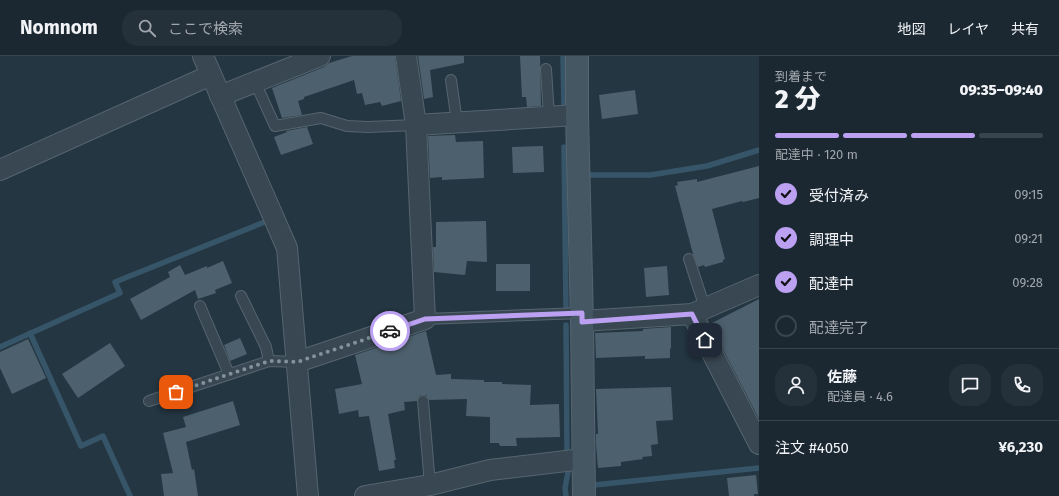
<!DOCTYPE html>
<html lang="ja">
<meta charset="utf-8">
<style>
:root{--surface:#1b2832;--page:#24303a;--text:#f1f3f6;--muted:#a0a6ac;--line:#39444d;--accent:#bca0f2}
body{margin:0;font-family:"Fira Sans","Noto Sans JP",sans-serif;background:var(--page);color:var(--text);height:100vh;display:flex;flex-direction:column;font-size:15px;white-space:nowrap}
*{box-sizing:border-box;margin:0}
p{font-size:13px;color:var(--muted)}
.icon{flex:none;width:22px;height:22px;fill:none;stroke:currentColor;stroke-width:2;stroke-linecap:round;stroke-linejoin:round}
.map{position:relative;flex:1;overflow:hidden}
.side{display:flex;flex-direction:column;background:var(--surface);width:300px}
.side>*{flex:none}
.pin{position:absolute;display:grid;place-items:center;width:34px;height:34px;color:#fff;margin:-17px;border-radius:8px;box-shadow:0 2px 6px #0006}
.courier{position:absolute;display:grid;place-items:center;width:40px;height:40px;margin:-20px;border:3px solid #bca0f2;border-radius:50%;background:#fff;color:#222;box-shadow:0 1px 5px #0007}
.head em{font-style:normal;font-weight:800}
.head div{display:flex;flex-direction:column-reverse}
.head{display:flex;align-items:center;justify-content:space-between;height:68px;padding:0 16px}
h1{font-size:26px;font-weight:800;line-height:30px}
.bar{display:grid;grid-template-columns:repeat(4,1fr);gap:6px 4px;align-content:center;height:48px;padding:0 16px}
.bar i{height:5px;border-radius:3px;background:var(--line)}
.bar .current{background:var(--accent)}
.bar p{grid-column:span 4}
.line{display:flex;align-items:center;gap:10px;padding:0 16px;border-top:1px solid var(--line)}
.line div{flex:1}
.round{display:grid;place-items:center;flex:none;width:42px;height:42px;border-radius:16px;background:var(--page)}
ol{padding:0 16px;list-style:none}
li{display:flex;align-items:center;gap:12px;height:44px}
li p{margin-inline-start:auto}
li .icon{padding:4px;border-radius:50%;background:var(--accent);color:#111;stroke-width:4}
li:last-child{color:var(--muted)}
li i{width:22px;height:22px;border:2px solid var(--line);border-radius:50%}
header{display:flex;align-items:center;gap:24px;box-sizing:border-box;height:56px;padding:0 20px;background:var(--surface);border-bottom:1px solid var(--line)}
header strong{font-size:19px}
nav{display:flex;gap:22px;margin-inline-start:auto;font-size:14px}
.search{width:280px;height:36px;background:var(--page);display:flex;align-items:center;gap:10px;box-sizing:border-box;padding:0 14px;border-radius:16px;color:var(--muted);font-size:15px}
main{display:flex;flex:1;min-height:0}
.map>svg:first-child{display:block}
</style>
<header>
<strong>Nomnom</strong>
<div class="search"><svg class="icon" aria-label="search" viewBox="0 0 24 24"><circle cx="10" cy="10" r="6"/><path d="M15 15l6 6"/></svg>ここで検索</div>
<nav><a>地図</a><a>レイヤ</a><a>共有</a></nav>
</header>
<main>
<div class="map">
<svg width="759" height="440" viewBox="0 0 759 440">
<rect width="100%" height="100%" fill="#243642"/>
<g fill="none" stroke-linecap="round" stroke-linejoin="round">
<g stroke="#375569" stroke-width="5.5">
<polyline points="563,0 564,51"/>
<polyline points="564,91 566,252"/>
<polyline points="590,119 650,119 707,110 759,94"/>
<polyline points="566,269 567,396"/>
<polyline points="30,277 81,390 103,380 130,440"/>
<polyline points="0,291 120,237 115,226 267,165"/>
<polyline points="594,429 759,412"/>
<polyline points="566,440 565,432 569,411"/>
</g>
</g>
<g fill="#4d606d">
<polygon points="352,0 395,0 401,45 382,50 380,46 365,49 362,37 357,38 354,24 304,41 304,43 298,45 302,59 282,62 272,32 324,11 329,7"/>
<polygon points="418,0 464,0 464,7 430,14 433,41 424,43"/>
<polygon points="520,0 540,0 541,50 527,51 526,41 522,41"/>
<polygon points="635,34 638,58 602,63 599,39"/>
<polygon points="307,71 313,88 281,99 274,81 287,76 286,75"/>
<polygon points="455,79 456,86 483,85 484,122 442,124 442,121 430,122 428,80"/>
<polygon points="543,90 544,116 513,117 512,91"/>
<polygon points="759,110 759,142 743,146 742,145 712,153 725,203 723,204 723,206 705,211 704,209 698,211 693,198 675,130 678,129 677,126 697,123 697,126"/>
<polygon points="486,165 487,206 467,205 465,219 434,216 433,191 436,191 436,166"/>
<polygon points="223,205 232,227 215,234 216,237 198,243 195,234 141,264 130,243 170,221 168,216 180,209 185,219 207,210 207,212"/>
<rect x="496" y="208" width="34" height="27"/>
<polygon points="667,210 669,239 646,241 644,212"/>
<polygon points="759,243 759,363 710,268"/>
<polygon points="671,271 671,292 670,293 670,302 645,303 645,300 596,302 595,277 643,275 643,273"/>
<polygon points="426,275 436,319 451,318 451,323 484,324 484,326 502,326 502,328 531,329 530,349 559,348 560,381 516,382 517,390 500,390 499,387 490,387 490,361 466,360 467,343 429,344 426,339 422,339 419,340 417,345 404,346 405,354 388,358 396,404 394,404 395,412 379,415 369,360 359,361 358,354 339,358 335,333 362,328 355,299"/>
<polygon points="240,282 247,298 230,305 224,289"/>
<polygon points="28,283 46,322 12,338 0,312 0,296"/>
<polygon points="110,287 125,310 78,342 62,318"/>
<polygon points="671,331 673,364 656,365 658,388 651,389 652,400 642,401 643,403 621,406 621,410 598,412 596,388 596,378 598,378 596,333"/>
<polygon points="233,345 240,369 186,386 192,414 194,413 198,440 164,440 161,418 173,417 163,377 186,371 183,361"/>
<polygon points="756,419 758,438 754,438 754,440 729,440 727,422"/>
</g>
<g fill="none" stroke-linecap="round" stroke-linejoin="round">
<defs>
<g id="lane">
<polyline points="546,13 549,61"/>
<polyline points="451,24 457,66"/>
<polyline points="255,26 275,70 321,62 347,70 368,71 416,69"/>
<polyline points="689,203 705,252"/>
<polyline points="241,240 266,291 269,305"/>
<polyline points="200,250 229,318"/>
<polyline points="425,263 582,257"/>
<polyline points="149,345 269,305 297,306"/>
<polyline points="423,345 430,429"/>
</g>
<g id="street">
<polyline points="203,0 287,192 308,440"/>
<polyline points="220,40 320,0"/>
<polyline points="416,69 577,59"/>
<polyline points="0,114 211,19"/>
<polyline points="692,258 759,388"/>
<polyline points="582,265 692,258 759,229"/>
<polyline points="297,306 425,263 416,69 406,0"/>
<polyline points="365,440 430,429 490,414 583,403"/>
</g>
<polyline id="secondary" points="577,0 577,59 582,265 584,440"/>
</defs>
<use href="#lane" stroke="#56656f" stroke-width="12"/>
<use href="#street" stroke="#56656f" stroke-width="22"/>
<use href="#secondary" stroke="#56656f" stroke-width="24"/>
<use href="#lane" stroke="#384751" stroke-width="10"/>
<use href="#street" stroke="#384751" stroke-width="20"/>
<use href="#secondary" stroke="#465764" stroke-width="22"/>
</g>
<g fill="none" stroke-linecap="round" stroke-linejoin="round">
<polyline stroke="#82919c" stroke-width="4" stroke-dasharray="0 7.2" points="176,336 269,305 297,306 390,275"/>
<polyline stroke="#bca0f2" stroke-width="5" points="390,275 425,263 582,257 582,266 692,258 705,284"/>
</g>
</svg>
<div class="pin" style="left:176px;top:336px;background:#ea580c"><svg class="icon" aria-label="bag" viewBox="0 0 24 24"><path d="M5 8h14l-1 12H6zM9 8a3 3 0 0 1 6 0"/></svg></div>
<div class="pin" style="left:705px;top:284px;background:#1f2937"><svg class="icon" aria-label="home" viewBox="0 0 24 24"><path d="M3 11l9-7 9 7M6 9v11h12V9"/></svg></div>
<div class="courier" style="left:390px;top:275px"><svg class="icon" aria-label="car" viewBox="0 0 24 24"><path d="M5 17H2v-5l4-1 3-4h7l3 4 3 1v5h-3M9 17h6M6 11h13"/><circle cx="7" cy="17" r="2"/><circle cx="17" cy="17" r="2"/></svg></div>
</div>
<section class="side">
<div class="head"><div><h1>2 分</h1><p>到着まで</p></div><em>09:35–09:40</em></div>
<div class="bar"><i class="current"></i><i class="current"></i><i class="current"></i><i></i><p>配達中 · 120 m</p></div>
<ol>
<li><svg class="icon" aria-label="check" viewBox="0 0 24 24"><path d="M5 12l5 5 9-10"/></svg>受付済み<p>09:15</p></li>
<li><svg class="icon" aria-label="check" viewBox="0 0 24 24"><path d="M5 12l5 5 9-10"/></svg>調理中<p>09:21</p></li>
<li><svg class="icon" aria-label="check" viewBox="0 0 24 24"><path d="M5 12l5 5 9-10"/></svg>配達中<p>09:28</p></li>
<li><i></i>配達完了</li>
</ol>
<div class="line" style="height:72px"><a class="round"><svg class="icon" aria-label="person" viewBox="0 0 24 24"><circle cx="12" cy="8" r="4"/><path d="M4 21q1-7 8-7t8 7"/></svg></a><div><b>佐藤</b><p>配達員 · 4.6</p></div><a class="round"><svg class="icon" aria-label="chat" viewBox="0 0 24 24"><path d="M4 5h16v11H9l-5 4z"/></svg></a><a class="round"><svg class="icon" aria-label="phone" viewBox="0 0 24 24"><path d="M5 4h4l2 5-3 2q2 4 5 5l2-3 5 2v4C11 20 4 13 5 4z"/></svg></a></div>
<div class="line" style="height:52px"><div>注文 #4050</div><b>¥6,230</b></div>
</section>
</main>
